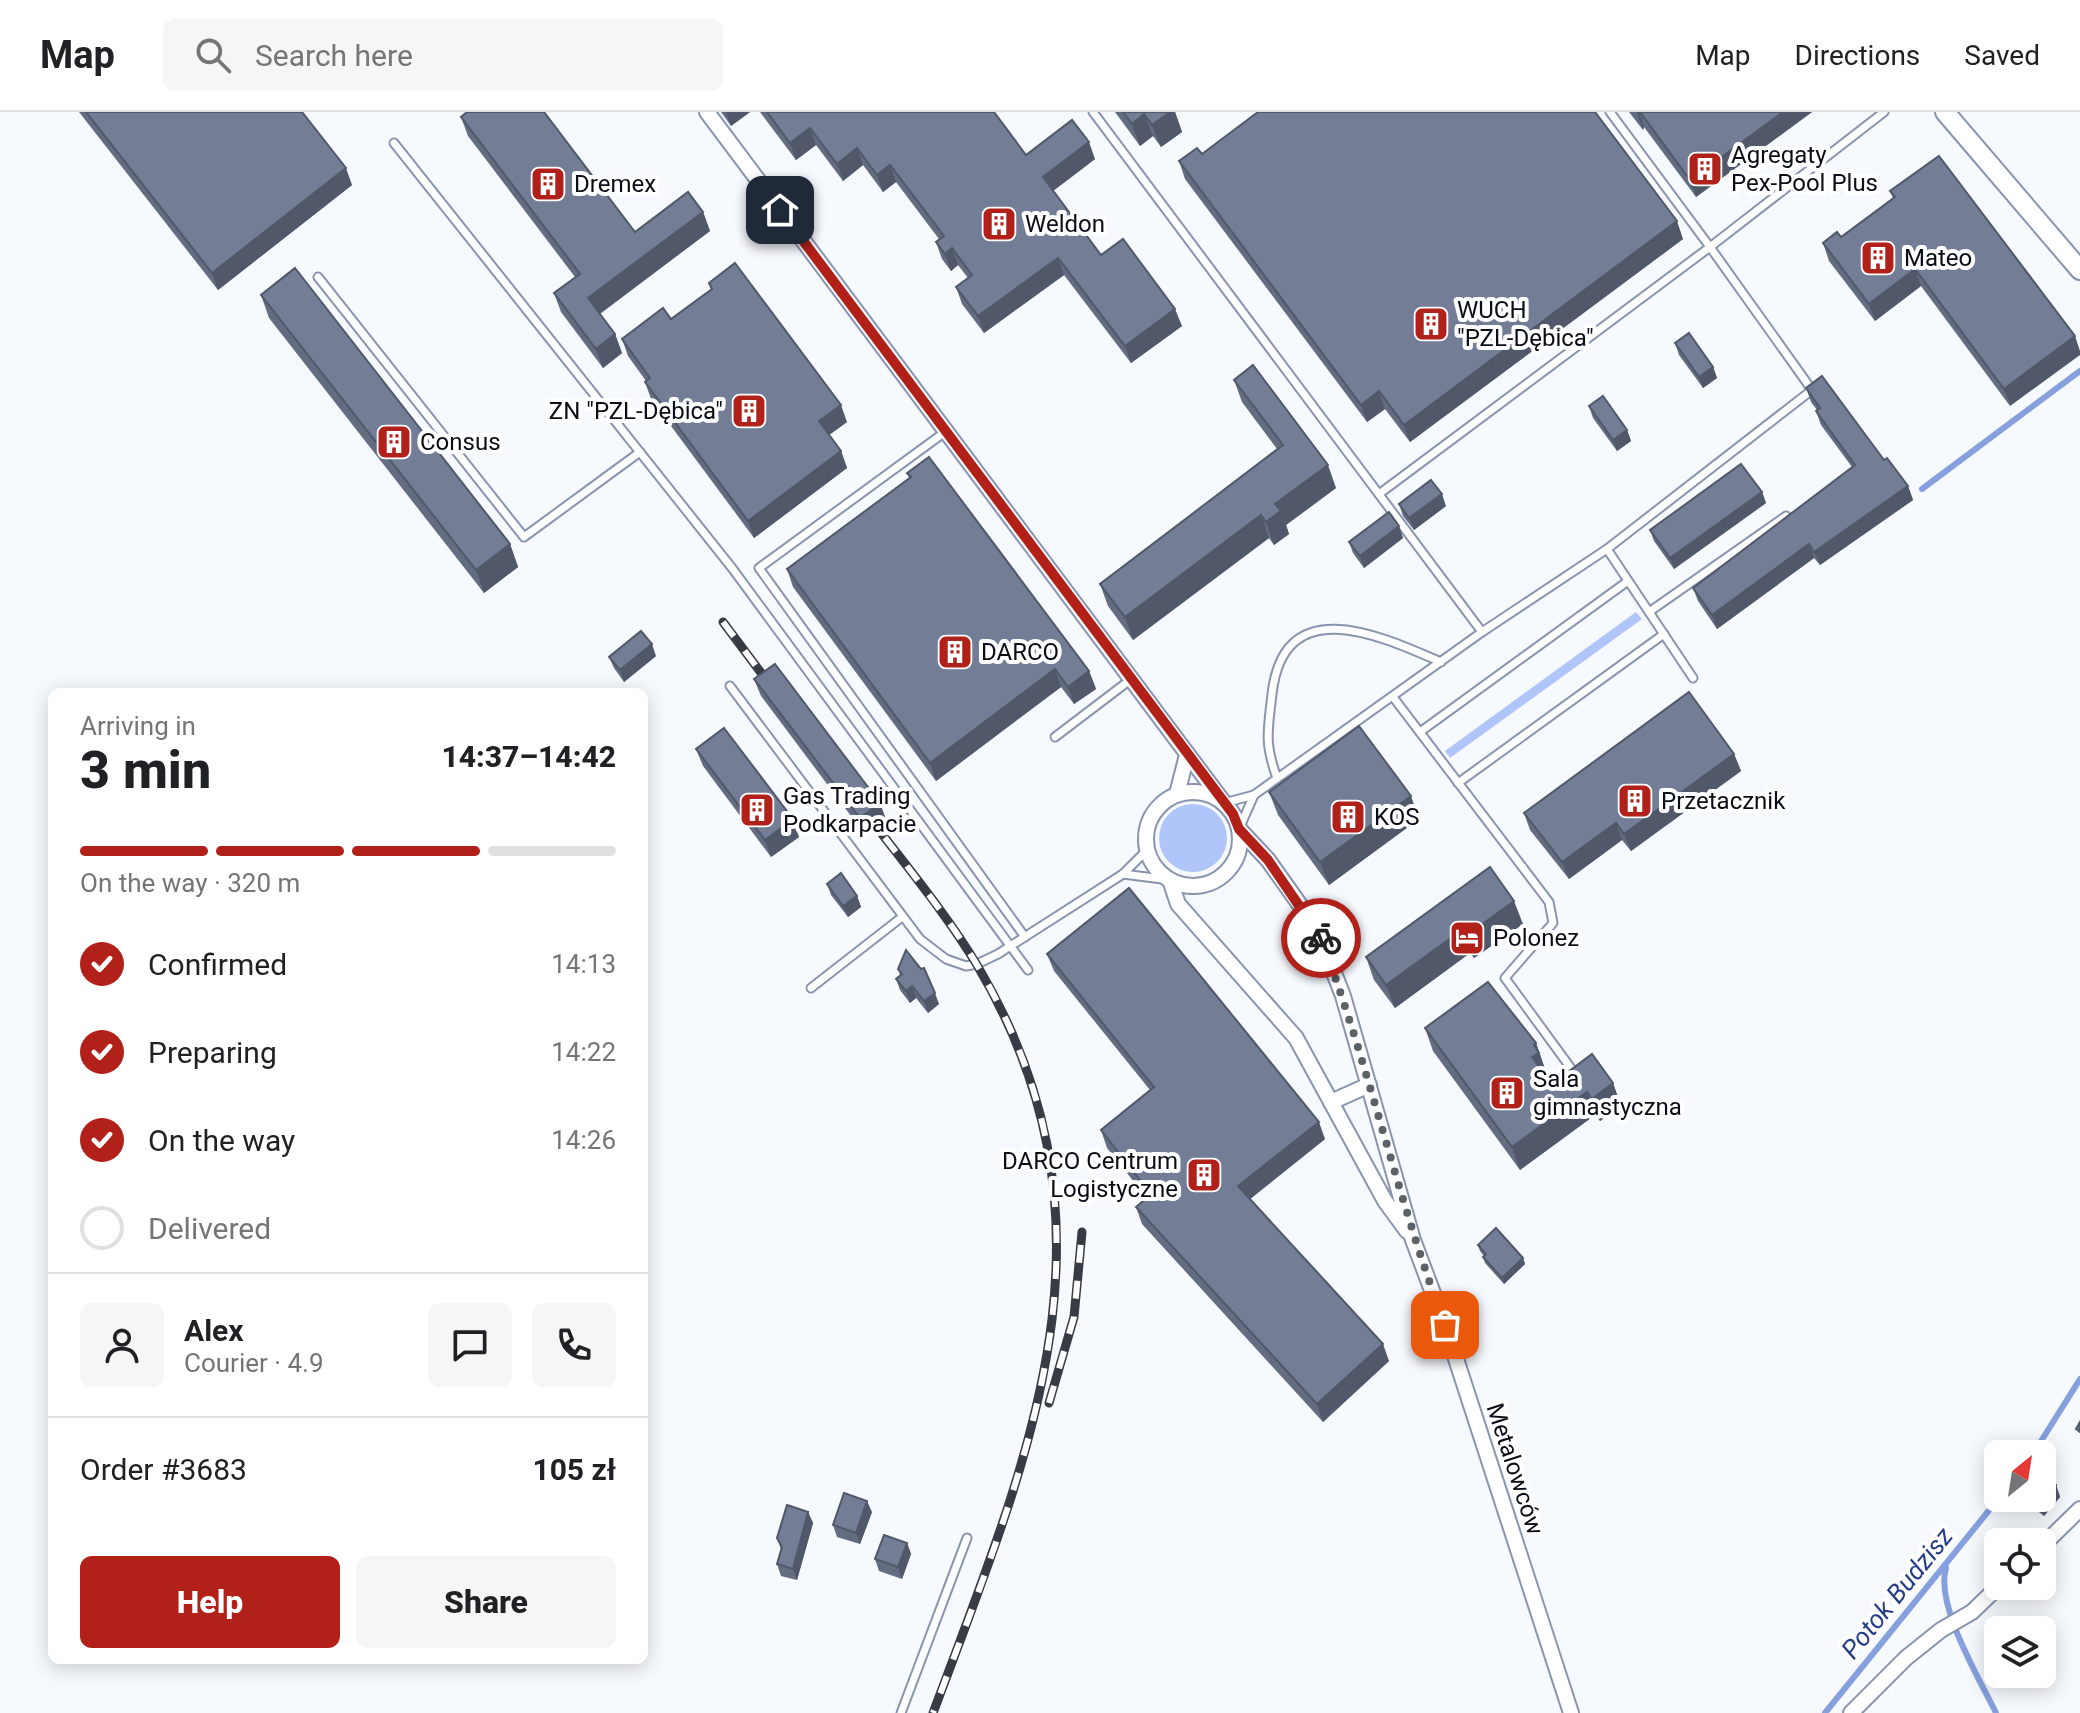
<!DOCTYPE html>
<meta charset="utf-8">
<style>
:root{--surface:#fff;--page:#f6f6f6;--text:#202124;--muted:#757577;--line:#e0e0e0;--accent:#b12119}
body{margin:0;font-family:Roboto,sans-serif;background:var(--page);color:var(--text);height:100vh;display:flex;flex-direction:column;font-size:30px;white-space:nowrap}
*{box-sizing:border-box;margin:0}
p{font-size:26px;color:var(--muted)}
.icon{flex:none;width:44px;height:44px;fill:none;stroke:currentColor;stroke-width:2;stroke-linecap:round;stroke-linejoin:round}
.map{position:relative;flex:1;overflow:hidden}
.panel{position:absolute;left:48px;top:576px;width:600px;height:976px;display:flex;flex-direction:column;background:var(--surface);border-radius:12px;box-shadow:0 4px 20px #0003}
.panel>*{flex:none}
.needle{width:52px;rotate:30deg}
.controls{position:absolute;left:1984px;top:1328px;display:grid;gap:16px}
.controls a{display:grid;place-items:center;width:72px;height:72px;border-radius:12px;background:var(--surface);box-shadow:0 4px 20px #0003;font-size:40px}
.pin{position:absolute;display:grid;place-items:center;width:68px;height:68px;color:#fff;margin:-34px;border-radius:16px;box-shadow:0 4px 12px #0006}
.courier{position:absolute;display:grid;place-items:center;width:80px;height:80px;margin:-40px;border:6px solid #b12119;border-radius:50%;background:#fff;color:#222;box-shadow:0 2px 10px #0007}
.overview em{font-style:normal;font-weight:800}
.overview div{display:flex;flex-direction:column-reverse}
.overview{display:flex;align-items:center;justify-content:space-between;height:136px;padding:0 32px}
h1{font-size:52px;font-weight:800;line-height:60px}
.bar{display:grid;grid-template-columns:repeat(4,1fr);gap:12px 8px;align-content:center;height:96px;padding:0 32px}
.bar i{height:10px;border-radius:6px;background:var(--line)}
.bar .current{background:var(--accent)}
.bar p{grid-column:span 4}
.line{display:flex;align-items:center;gap:20px;padding:0 32px;border-top:2px solid var(--line)}
.line div{flex:1}
.round{display:grid;place-items:center;flex:none;width:84px;height:84px;border-radius:12px;background:var(--page)}
ol{padding:0 32px;list-style:none}
li{display:flex;align-items:center;gap:24px;height:88px}
li p{margin-inline-start:auto}
li .icon{padding:8px;border-radius:50%;background:var(--accent);color:#fff;stroke-width:4}
li:last-child{color:var(--muted)}
li i{width:44px;height:44px;border:4px solid var(--line);border-radius:50%}
.action{display:flex;gap:16px;margin-top:auto;padding:16px 32px}
.action a{flex:1;height:92px;border-radius:12px;background:var(--accent);color:#fff;font-size:32px;font-weight:800;line-height:92px;text-align:center}
.action a+a{background:var(--page);color:var(--text)}
header{display:flex;align-items:center;gap:48px;box-sizing:border-box;height:112px;padding:0 40px;background:var(--surface);border-bottom:2px solid var(--line)}
header strong{font-size:38px}
nav{display:flex;gap:44px;margin-inline-start:auto;font-size:28px}
.search{width:560px;height:72px;background:var(--page);display:flex;align-items:center;gap:20px;box-sizing:border-box;padding:0 28px;border-radius:12px;color:var(--muted);font-size:30px}
.map>svg:first-child{display:block}
</style>
<header>
<strong>Map</strong>
<div class="search"><svg class="icon" aria-label="search" viewBox="0 0 24 24"><circle cx="10" cy="10" r="6"/><path d="M15 15l6 6"/></svg>Search here</div>
<nav><a>Map</a><a>Directions</a><a>Saved</a></nav>
</header>
<div class="map">
<svg width="2080" height="1601" viewBox="0 0 2080 1601">
<rect width="100%" height="100%" fill="#f6f9fe"/>
<g fill="#b0c6fb">
<polygon points="1636,500 1642,507 1450,646 1445,639"/>
<circle cx="1193" cy="726" r="34"/>
</g>
<g fill="none" stroke-linecap="round" stroke-linejoin="round">
<g stroke="#86a0de" stroke-width="6">
<polyline points="1922,377 2080,259"/>
<polyline points="2033,1342 2080,1267"/>
<path d="M1946,1456c-11,37 33,110 50,145"/>
<polyline points="1825,1601 1999,1386"/>
</g>
<defs>
<g id="service">
<polyline points="1093,0 1482,520"/>
<polyline points="394,31 732,456 1028,858"/>
<polyline points="318,165 524,425 640,340"/>
<polyline points="945,320 759,456 1025,825"/>
<polyline points="1379,382 1710,135 1610,0"/>
<polyline points="1607,437 1693,566"/>
<polyline points="1649,500 1786,404"/>
<polyline points="730,574 920,827 946,847 966,854 977,852 998,842 1123,762 1147,738"/>
<polyline points="1393,585 1549,790 1553,811 1505,866 1573,959"/>
<polyline points="1420,620 1628,469"/>
<polyline points="1055,625 1130,568"/>
<path d="M1277,666c-13,-36 -9,-47 -5,-84 12,-103 107,-59 169,-32"/>
<polyline points="1458,671 1664,522"/>
<polyline points="1224,691 1254,683 1482,520 1607,437 1812,278 1710,135 1884,0"/>
<polyline points="1239,717 1254,683"/>
<polyline points="1123,762 1170,768"/>
<polyline points="811,876 902,805"/>
<polyline points="901,1601 967,1426"/>
</g>
<g id="minor">
<polyline points="707,0 1224,691"/>
<circle cx="1193" cy="727" r="47"/>
<polyline points="1177,682 1187,643"/>
<polyline points="1239,717 1268,748 1317,817 1343,884 1413,1128 1445,1213 1571,1601"/>
<polyline points="1170,768 1178,792 1296,926 1385,1089 1407,1119"/>
<polyline points="1331,990 1369,973"/>
<polyline points="2042,1434 2080,1397"/>
<polyline points="1851,1601 1906,1546 1941,1518 1972,1500 1999,1474"/>
</g>
<polyline id="tertiary" points="1945,0 2080,158"/>
</defs>
<use href="#service" stroke="#8994ae" stroke-width="11"/>
<use href="#minor" stroke="#8994ae" stroke-width="18"/>
<use href="#tertiary" stroke="#8994ae" stroke-width="22"/>
<use href="#service" stroke="#fff" stroke-width="7"/>
<use href="#minor" stroke="#fff" stroke-width="14"/>
<use href="#tertiary" stroke="#fff" stroke-width="18"/>
<defs>
<g id="rail">
<polyline points="723,510 774,578"/>
<path d="M863,697c38,51 81,101 114,156 155,261 52,491 -44,748"/>
<polyline points="1049,1291 1074,1205 1082,1120"/>
</g>
</defs>
<use href="#rail" stroke="#373b43" stroke-width="9"/>
<use href="#rail" stroke="#fff" stroke-width="6" stroke-dasharray="18" stroke-linecap="butt"/>
</g>
<g fill="#636c81">
<polygon points="79,0 302,0 352,73 218,178"/>
<polygon points="721,0 750,0 731,14"/>
<polygon points="760,0 994,0 1026,43 1095,47 1053,79 1101,143 1182,214 1131,251 1064,163 984,221 962,192 956,175 968,166 958,153 951,159 942,147 936,130 939,127 896,70 883,80 863,53 843,69 816,33 796,48"/>
<polygon points="1115,0 1175,0 1182,20 1161,35 1153,24 1140,34"/>
<polygon points="1629,0 1812,0 1696,85 1644,15 1643,18"/>
<polygon points="461,5 635,120 703,100 710,119 600,202 615,222 622,241 603,256 561,200 554,181 575,165 468,24"/>
<polygon points="1202,42 1683,127 1410,330 1385,297 1367,310 1185,67 1179,49"/>
<polygon points="1939,44 2010,294 1921,174 1875,209 1829,149 1823,131 1841,125 1893,86 1890,79"/>
<polygon points="709,171 847,310 829,323 841,339 847,356 754,426 651,287 645,270 646,269 628,244 622,227 671,207 711,178"/>
<polygon points="261,183 510,432 518,455 484,481 269,206"/>
<polygon points="1675,231 1713,255 1717,266 1703,276 1679,243"/>
<polygon points="1234,268 1336,376 1286,413 1289,422 1274,433 1269,426 1133,528 1108,494 1100,472 1277,337 1242,290"/>
<polygon points="1806,276 1884,348 1908,374 1913,388 1820,453 1814,446 1717,517 1698,489 1693,476 1852,355 1821,313 1816,299 1817,298 1811,290"/>
<polygon points="1589,294 1627,318 1631,329 1617,339 1593,306"/>
<polygon points="907,361 1089,559 1096,577 1074,592 1061,575 936,669 793,475 787,457 909,366"/>
<polygon points="1762,380 1766,391 1674,457 1654,429 1650,418"/>
<polygon points="1399,392 1446,394 1414,418 1403,404"/>
<polygon points="1399,414 1403,426 1364,456 1353,441 1349,430"/>
<polygon points="656,544 624,570 614,556 609,545"/>
<polygon points="754,567 880,691 886,708 866,724 761,584"/>
<polygon points="696,637 799,725 771,745 703,654"/>
<polygon points="1734,642 1741,659 1631,739 1622,728 1569,767 1530,718 1524,701"/>
<polygon points="1269,680 1419,707 1329,773 1278,703"/>
<polygon points="1490,755 1523,812 1474,846 1470,841 1395,896 1374,868 1366,845"/>
<polygon points="827,772 857,784 861,795 848,805 831,783"/>
<polygon points="1047,842 1325,1027 1250,1087 1389,1249 1323,1310 1142,1112 1136,1095 1146,1085 1107,1036 1101,1018 1150,978 1054,859"/>
<polygon points="898,857 939,892 928,901 916,886 910,891 900,878 896,867 900,863"/>
<polygon points="1425,916 1536,931 1544,954 1547,963 1546,964 1552,972 1613,971 1621,994 1600,1009 1595,1003 1520,1058 1433,939"/>
<polygon points="1478,1133 1523,1146 1525,1152 1504,1172 1485,1151 1483,1145 1484,1144 1480,1139"/>
<polygon points="2056,1373 2060,1385 2044,1404 2026,1390 2024,1386 2042,1386"/>
<polygon points="808,1400 813,1411 797,1468 781,1464 777,1452 781,1437 777,1426"/>
<polygon points="872,1400 860,1432 837,1425 833,1413"/>
<polygon points="907,1431 911,1442 902,1467 879,1459 875,1447"/>
</g>
<g fill="#505869">
<polygon points="726,0 750,0 731,14"/>
<polygon points="1170,0 1175,0 1182,20 1161,35 1152,13"/>
<polygon points="1637,0 1639,0 1644,15 1643,18"/>
<polygon points="1783,0 1812,0 1696,85 1690,68"/>
<polygon points="1144,2 1153,24 1140,34 1132,12"/>
<polygon points="810,16 816,33 796,48 790,31"/>
<polygon points="1089,30 1095,47 1049,82 1043,65"/>
<polygon points="857,36 863,53 843,69 837,52"/>
<polygon points="890,53 896,70 883,80 877,63"/>
<polygon points="346,56 352,73 218,178 212,161"/>
<polygon points="703,100 710,119 595,205 588,186"/>
<polygon points="1677,109 1683,127 1410,330 1404,313"/>
<polygon points="952,136 958,153 951,159 945,142"/>
<polygon points="1058,146 1064,163 984,221 978,204"/>
<polygon points="1915,157 1921,174 1875,209 1869,192"/>
<polygon points="1175,197 1182,214 1131,251 1125,234"/>
<polygon points="615,222 622,241 603,256 596,237"/>
<polygon points="2075,224 2080,239 2080,243 2010,294 2004,277"/>
<polygon points="1713,255 1717,266 1703,276 1699,265"/>
<polygon points="1379,279 1385,297 1367,310 1361,293"/>
<polygon points="841,293 847,310 825,326 819,309"/>
<polygon points="1627,318 1631,329 1617,339 1613,328"/>
<polygon points="841,339 847,356 754,426 748,409"/>
<polygon points="1328,353 1336,376 1286,413 1289,422 1274,433 1266,410 1275,392"/>
<polygon points="1908,374 1913,388 1820,453 1814,440"/>
<polygon points="1762,380 1766,391 1674,457 1670,446"/>
<polygon points="1442,382 1446,394 1414,418 1409,406"/>
<polygon points="1261,403 1269,426 1133,528 1125,505"/>
<polygon points="1399,414 1403,426 1364,456 1360,444"/>
<polygon points="510,432 518,455 484,481 476,458"/>
<polygon points="1809,432 1814,446 1717,517 1712,503"/>
<polygon points="652,532 656,544 624,570 620,558"/>
<polygon points="1055,557 1061,575 936,669 930,651"/>
<polygon points="1089,559 1096,577 1074,592 1068,575"/>
<polygon points="1734,642 1741,659 1631,739 1624,722"/>
<polygon points="1411,684 1419,707 1329,773 1320,750"/>
<polygon points="880,691 886,708 866,724 860,706"/>
<polygon points="793,707 799,725 771,745 765,728"/>
<polygon points="1616,711 1622,728 1569,767 1562,750"/>
<polygon points="857,784 861,795 848,805 843,794"/>
<polygon points="1514,789 1523,812 1474,846 1466,824"/>
<polygon points="1462,818 1470,841 1395,896 1386,873"/>
<polygon points="912,874 916,886 910,891 906,879"/>
<polygon points="935,881 939,892 928,901 924,889"/>
<polygon points="1536,931 1547,963 1541,968 1532,945 1534,933"/>
<polygon points="1613,971 1621,994 1600,1009 1592,987"/>
<polygon points="1587,980 1595,1003 1520,1058 1512,1035"/>
<polygon points="1319,1010 1325,1027 1245,1091 1238,1074"/>
<polygon points="1523,1146 1525,1152 1504,1172 1502,1166"/>
<polygon points="1383,1232 1389,1249 1323,1310 1317,1292"/>
<polygon points="2056,1373 2060,1385 2044,1404 2040,1393"/>
<polygon points="867,1389 872,1400 860,1432 856,1421"/>
<polygon points="808,1400 813,1411 797,1468 793,1457"/>
<polygon points="907,1431 911,1442 902,1467 898,1455"/>
</g>
<g fill="#737d96" stroke="#505869" stroke-width="2">
<polygon points="86,0 302,0 346,56 212,161"/>
<polygon points="467,0 544,0 635,120 688,80 703,100 588,186 615,222 596,237 554,181 580,162 461,5"/>
<polygon points="767,0 994,0 1026,43 1072,8 1089,30 1043,65 1101,143 1123,127 1175,197 1125,234 1058,146 978,204 956,175 972,163 952,136 945,142 936,130 944,124 890,53 877,63 857,36 837,52 810,16 790,31"/>
<polygon points="1123,0 1170,0 1152,13 1144,2 1132,12"/>
<polygon points="1258,0 1595,0 1677,109 1404,313 1379,279 1361,293 1179,49 1197,36 1202,42"/>
<polygon points="1640,0 1783,0 1690,68"/>
<polygon points="1939,44 2075,224 2004,277 1915,157 1869,192 1823,131 1837,120 1841,125 1895,85 1890,79"/>
<polygon points="735,151 841,293 819,309 841,339 748,409 645,270 650,266 622,227 663,196 671,207 712,177 709,171"/>
<polygon points="295,156 510,432 476,458 261,183"/>
<polygon points="1689,221 1713,255 1699,265 1675,231"/>
<polygon points="1253,253 1328,353 1275,392 1281,399 1266,410 1261,403 1125,505 1100,472 1283,333 1234,268"/>
<polygon points="1822,264 1884,348 1887,346 1908,374 1814,440 1809,432 1712,503 1693,476 1855,353 1816,299 1820,296 1806,276"/>
<polygon points="1603,284 1627,318 1613,328 1589,294"/>
<polygon points="929,345 1089,559 1068,575 1055,557 930,651 787,457 911,365 907,361"/>
<polygon points="1741,352 1762,380 1670,446 1650,418"/>
<polygon points="1431,368 1442,382 1409,406 1399,392"/>
<polygon points="1389,400 1399,414 1360,444 1349,430"/>
<polygon points="641,519 652,532 620,558 609,545"/>
<polygon points="775,552 880,691 860,706 754,567"/>
<polygon points="1689,580 1734,642 1624,722 1616,711 1562,750 1524,701"/>
<polygon points="1359,614 1411,684 1320,750 1269,680"/>
<polygon points="724,616 793,707 765,728 696,637"/>
<polygon points="1490,755 1514,789 1466,824 1462,818 1386,873 1366,845"/>
<polygon points="841,761 857,784 843,794 827,772"/>
<polygon points="1129,776 1319,1010 1238,1074 1383,1232 1317,1292 1136,1095 1151,1082 1101,1018 1154,975 1047,842"/>
<polygon points="906,838 921,857 924,856 935,881 924,889 912,874 906,879 896,867 902,862 898,857"/>
<polygon points="1488,870 1536,931 1534,933 1539,941 1532,945 1552,972 1592,942 1613,971 1592,987 1587,980 1512,1035 1425,916"/>
<polygon points="1496,1116 1523,1146 1502,1166 1483,1145 1486,1142 1478,1133"/>
<polygon points="2080,1310 2080,1320 2076,1317"/>
<polygon points="2042,1362 2056,1373 2040,1393 2031,1386 2042,1386"/>
<polygon points="844,1381 867,1389 856,1421 833,1413"/>
<polygon points="787,1393 808,1400 793,1457 777,1452 782,1435 777,1426"/>
<polygon points="884,1423 907,1431 898,1455 875,1447"/>
</g>
<g fill="none" stroke-linecap="round" stroke-linejoin="round">
<path stroke="#5c6067" stroke-width="8" stroke-dasharray="0 14.4" d="M1321,826c48,127 76,260 124,387"/>
<polyline stroke="#b12119" stroke-width="10" points="780,98 1233,702 1239,717 1268,748 1321,826"/>
</g>
<defs>
<symbol id="building-square" viewBox="-11 -11 22 22"><rect x="-9" y="-9" width="18" height="18" rx="4" fill="#b12119" stroke="#fff"/><path d="M-4-6H4V6H1V3H-1V6H-4ZM-2.5-4.3h1.7v1.8h-1.7ZM.8-4.3h1.7v1.8H.8ZM-2.5-1h1.7V.8h-1.7ZM.8-1h1.7V.8H.8Z" fill="#fff"/></symbol>
<symbol id="hotel-square" viewBox="-11 -11 22 22"><rect x="-9" y="-9" width="18" height="18" rx="4" fill="#b12119" stroke="#fff"/><path d="M-6-4.5h1.5V1H6V5H4.5V3h-9V5H-6ZM-4 0a1.8 1.8 0 1 1 3.6 0ZM.5 0V-2.5h3Q6-2.5 6 0Z" fill="#fff"/></symbol>
</defs>
<g fill-rule="evenodd">
<use href="#building-square" x="1685" y="37" width="40" height="40"/>
<use href="#building-square" x="528" y="52" width="40" height="40"/>
<use href="#building-square" x="979" y="92" width="40" height="40"/>
<use href="#building-square" x="1858" y="126" width="40" height="40"/>
<use href="#building-square" x="1411" y="192" width="40" height="40"/>
<use href="#building-square" x="729" y="279" width="40" height="40"/>
<use href="#building-square" x="374" y="310" width="40" height="40"/>
<use href="#building-square" x="935" y="520" width="40" height="40"/>
<use href="#building-square" x="1615" y="669" width="40" height="40"/>
<use href="#building-square" x="737" y="678" width="40" height="40"/>
<use href="#building-square" x="1328" y="685" width="40" height="40"/>
<use href="#hotel-square" x="1447" y="806" width="40" height="40"/>
<use href="#building-square" x="1487" y="961" width="40" height="40"/>
<use href="#building-square" x="1184" y="1043" width="40" height="40"/>
</g>
<g text-anchor="middle" stroke-width="8" stroke-linejoin="round" paint-order="stroke">
<g font-size="24" fill="#090d16" stroke="#fff" text-anchor="start">
<text x="1731" y="51">Agregaty<tspan x="1731" dy="28">Pex-Pool Plus</tspan></text>
<text x="574" y="80">Dremex</text>
<text x="1025" y="120">Weldon</text>
<text x="1904" y="154">Mateo</text>
<text x="1457" y="206">WUCH<tspan x="1457" dy="28">"PZL-Dębica"</tspan></text>
<text x="723" y="307" text-anchor="end">ZN "PZL-Dębica"</text>
<text x="420" y="338">Consus</text>
<text x="981" y="548">DARCO</text>
<text x="783" y="692">Gas Trading<tspan x="783" dy="28">Podkarpacie</tspan></text>
<text x="1661" y="697">Przetacznik</text>
<text x="1374" y="713">KOS</text>
<text x="1493" y="834">Polonez</text>
<text x="1533" y="975">Sala<tspan x="1533" dy="28">gimnastyczna</tspan></text>
<text x="1178" y="1057" text-anchor="end">DARCO Centrum<tspan x="1178" dy="28">Logistyczne</tspan></text>
</g>
<g font-size="24" fill="#090d16" stroke="#fff">
<text transform="translate(1515 1357) rotate(72)" y="8">Metalowców</text>
</g>
<g font-size="26" font-style="italic" fill="#253d87" stroke="#fff">
<text transform="translate(1897 1481) rotate(-51)" y="9">Potok Budzisz</text>
</g>
</g>
</svg>
<div class="controls">
<a><svg class="needle" viewBox="-14 -14 28 28"><path d="M0-13l5 13h-10z" fill="#e53935"/><path d="M0 13l5-13h-10z" fill="#757577"/></svg></a>
<a><svg class="icon" aria-label="locate" viewBox="0 0 24 24"><circle cx="12" cy="12" r="6"/><path d="M12 2v4M12 18v4M2 12h4M18 12h4"/></svg></a>
<a><svg class="icon" aria-label="layers" viewBox="0 0 24 24"><path d="M12 4l9 5-9 5-9-5zM3 14l9 5 9-5"/></svg></a>
</div>
<div class="pin" style="left:1445px;top:1213px;background:#ea580c"><svg class="icon" aria-label="bag" viewBox="0 0 24 24"><path d="M5 8h14l-1 12H6zM9 8a3 3 0 0 1 6 0"/></svg></div>
<div class="pin" style="left:780px;top:98px;background:#1f2937"><svg class="icon" aria-label="home" viewBox="0 0 24 24"><path d="M3 11l9-7 9 7M6 9v11h12V9"/></svg></div>
<div class="courier" style="left:1321px;top:826px"><svg class="icon" aria-label="bike" viewBox="0 0 24 24"><circle cx="6" cy="16" r="4"/><circle cx="18" cy="16" r="4"/><path d="M6 16l4-8h5l3 8M10 8l3 8H6M13 5h3"/></svg></div>
<section class="panel">
<div class="overview"><div><h1>3 min</h1><p>Arriving in</p></div><em>14:37–14:42</em></div>
<div class="bar"><i class="current"></i><i class="current"></i><i class="current"></i><i></i><p>On the way · 320 m</p></div>
<ol>
<li><svg class="icon" aria-label="check" viewBox="0 0 24 24"><path d="M5 12l5 5 9-10"/></svg>Confirmed<p>14:13</p></li>
<li><svg class="icon" aria-label="check" viewBox="0 0 24 24"><path d="M5 12l5 5 9-10"/></svg>Preparing<p>14:22</p></li>
<li><svg class="icon" aria-label="check" viewBox="0 0 24 24"><path d="M5 12l5 5 9-10"/></svg>On the way<p>14:26</p></li>
<li><i></i>Delivered</li>
</ol>
<div class="line" style="height:144px"><a class="round"><svg class="icon" aria-label="person" viewBox="0 0 24 24"><circle cx="12" cy="8" r="4"/><path d="M4 21q1-7 8-7t8 7"/></svg></a><div><b>Alex</b><p>Courier · 4.9</p></div><a class="round"><svg class="icon" aria-label="chat" viewBox="0 0 24 24"><path d="M4 5h16v11H9l-5 4z"/></svg></a><a class="round"><svg class="icon" aria-label="phone" viewBox="0 0 24 24"><path d="M5 4h4l2 5-3 2q2 4 5 5l2-3 5 2v4C11 20 4 13 5 4z"/></svg></a></div>
<div class="line" style="height:104px"><div>Order #3683</div><b>105 zł</b></div>
<div class="action"><a>Help</a><a>Share</a></div>
</section>
</div>
